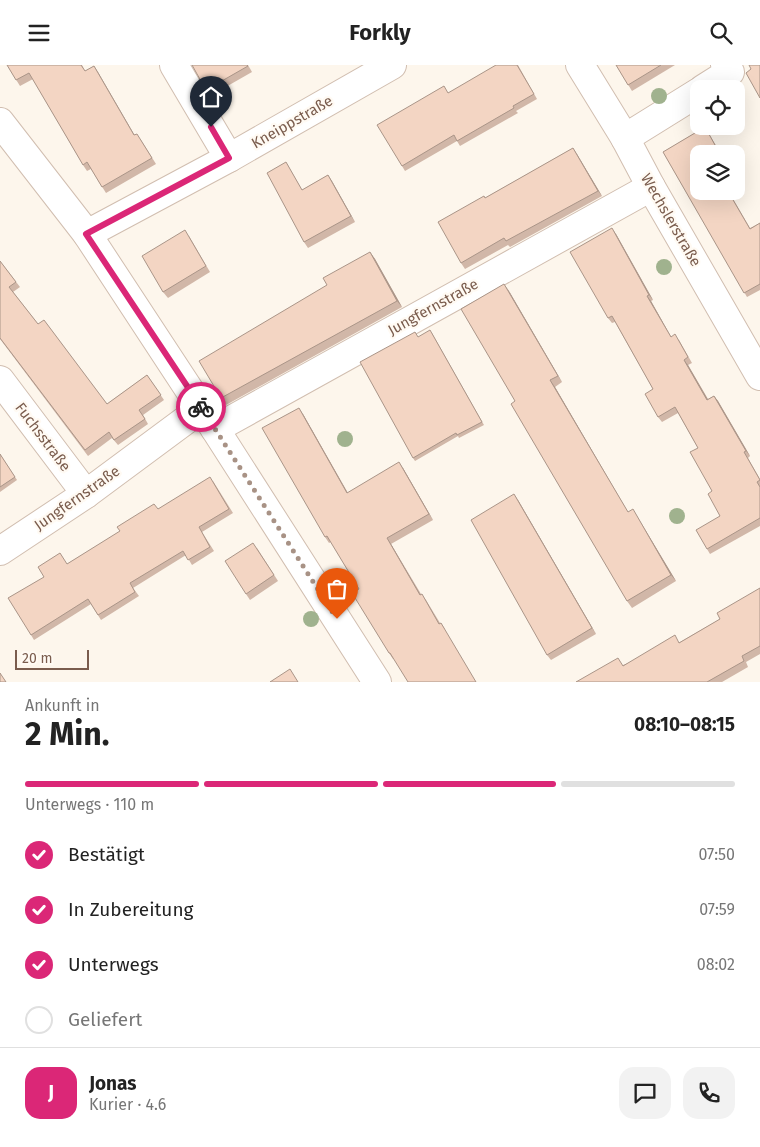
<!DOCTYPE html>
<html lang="de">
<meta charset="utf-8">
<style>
:root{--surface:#fff;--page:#f2f2f2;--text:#222;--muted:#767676;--line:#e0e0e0;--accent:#db2777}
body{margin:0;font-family:"Fira Sans",sans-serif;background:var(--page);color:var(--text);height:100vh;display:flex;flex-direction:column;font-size:19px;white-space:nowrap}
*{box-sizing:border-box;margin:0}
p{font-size:16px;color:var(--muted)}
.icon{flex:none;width:28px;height:28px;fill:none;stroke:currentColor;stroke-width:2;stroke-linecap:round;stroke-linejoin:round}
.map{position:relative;height:617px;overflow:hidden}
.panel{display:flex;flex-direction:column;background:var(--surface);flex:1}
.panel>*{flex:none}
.fabs{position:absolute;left:690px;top:15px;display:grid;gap:10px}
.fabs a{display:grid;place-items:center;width:55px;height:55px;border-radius:10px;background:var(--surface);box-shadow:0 5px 20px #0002;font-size:25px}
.scale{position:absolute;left:15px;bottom:12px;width:74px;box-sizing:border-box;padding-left:5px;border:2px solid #7a5c4d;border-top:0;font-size:14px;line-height:18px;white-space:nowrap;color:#7a5c4d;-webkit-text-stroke:4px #fffaf3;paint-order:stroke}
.pin{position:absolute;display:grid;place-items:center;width:42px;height:42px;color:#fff;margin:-51px -21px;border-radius:50% 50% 50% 0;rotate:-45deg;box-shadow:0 0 5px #0007}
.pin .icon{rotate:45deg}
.courier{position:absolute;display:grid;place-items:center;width:50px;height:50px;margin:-25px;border:4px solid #db2777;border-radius:50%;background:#fff;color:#222;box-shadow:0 1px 6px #0007}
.headline em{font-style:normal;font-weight:700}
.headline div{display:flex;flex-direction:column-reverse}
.headline{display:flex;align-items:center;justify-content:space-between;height:85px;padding:0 25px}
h1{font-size:32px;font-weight:700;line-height:38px}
.bar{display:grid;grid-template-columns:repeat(4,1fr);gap:8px 5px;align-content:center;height:60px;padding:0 25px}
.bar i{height:6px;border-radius:4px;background:var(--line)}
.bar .current{background:var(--accent)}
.bar p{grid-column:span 4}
.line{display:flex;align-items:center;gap:12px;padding:0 25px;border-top:1px solid var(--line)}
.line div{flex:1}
.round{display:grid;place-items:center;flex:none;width:52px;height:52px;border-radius:15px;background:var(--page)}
ol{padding:0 25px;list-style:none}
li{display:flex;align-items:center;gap:15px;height:55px}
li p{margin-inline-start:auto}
li .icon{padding:5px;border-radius:50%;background:var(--accent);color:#fff;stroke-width:4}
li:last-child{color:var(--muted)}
li i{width:28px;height:28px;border:2px solid var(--line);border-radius:50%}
header{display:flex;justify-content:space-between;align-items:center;height:65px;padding:0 25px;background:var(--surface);font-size:22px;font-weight:700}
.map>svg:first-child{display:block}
</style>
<header><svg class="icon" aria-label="menu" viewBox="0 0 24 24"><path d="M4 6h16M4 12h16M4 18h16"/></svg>Forkly<svg class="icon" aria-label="search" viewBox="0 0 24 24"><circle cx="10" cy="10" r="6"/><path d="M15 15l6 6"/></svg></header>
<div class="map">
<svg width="760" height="617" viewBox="0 0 760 617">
<rect width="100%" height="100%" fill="#fdf6ec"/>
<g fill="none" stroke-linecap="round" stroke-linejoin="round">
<defs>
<g id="minor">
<polyline points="174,0 229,93"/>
<polyline points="580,0 625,73 651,122 760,311"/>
<polyline points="703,24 730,7 725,0"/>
<polyline points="0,57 87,169 215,364 377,617"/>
<polyline points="625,73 699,27"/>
<polyline points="87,169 229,93 392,0"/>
<polyline points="0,315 86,429"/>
<polyline points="215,364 651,122"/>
<polyline points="0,486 86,429 202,343"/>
</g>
</defs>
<use href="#minor" stroke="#d1beb0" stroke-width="30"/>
<use href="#minor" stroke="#fff" stroke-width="28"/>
</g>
<g fill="#a0b28e">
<circle cx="659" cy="31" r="8"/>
<circle cx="664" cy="202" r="8"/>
<circle cx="345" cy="374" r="8"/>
<circle cx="677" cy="451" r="8"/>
<circle cx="311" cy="554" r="8"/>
</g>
<g fill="#d1b7a8">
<polygon points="7,0 82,0 85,6 94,1 134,70 141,75 156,99 106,128 91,104 87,106 83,100 69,76 33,14 20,21"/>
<polygon points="192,0 248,0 252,7 210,31"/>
<polygon points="518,0 537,34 516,46 518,48 460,81 457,76 405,106 402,101 448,28"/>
<polygon points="616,0 675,0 632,26"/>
<polygon points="705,62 721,89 699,89 699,126 736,126 736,115 742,126 732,132 750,163 760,158 760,225 747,232 663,87"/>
<polygon points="573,83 602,131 510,182 508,180 465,204 461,198 485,133"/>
<polygon points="286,97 302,125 328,110 355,157 308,183 304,177"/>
<polygon points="616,169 653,235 651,236 671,272 679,275 692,298 688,300 708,334 714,331 718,336 750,391 748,393 760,414 760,461 710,489 707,484 720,451 698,383 678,348 662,357 658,352 653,324 615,257 612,258 608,253"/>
<polygon points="189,171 210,207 168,233 163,227"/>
<polygon points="370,187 375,194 402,242 226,340 221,333 327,220"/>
<polygon points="0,196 20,222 13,227 38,259 107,339 147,310 164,335 143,350 148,359 118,380 112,373 88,391 0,274"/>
<polygon points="509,226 562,317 555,322 628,447 637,451 676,516 632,543 627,536"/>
<polygon points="432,268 484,360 459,373 458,371 415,396 413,393"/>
<polygon points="303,349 348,428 403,403 433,455 391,479 421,529 426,535 440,558 441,558 445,564 393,594 389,588 359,524 331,477 329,478 325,472"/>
<polygon points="0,389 17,415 0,427"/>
<polygon points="213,416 233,448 202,467 214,486 192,500 186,490 133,523 139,531 101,555 91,539 34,575 31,570 67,499 158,444"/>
<polygon points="518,435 596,569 551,595 547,590"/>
<polygon points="257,483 278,516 250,535 246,529"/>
<polygon points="760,523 760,589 746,597 748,602 722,617 576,617 623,600 680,577 720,554"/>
</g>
<g fill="#aa9588">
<polygon points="94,1 98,7 138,76 134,70"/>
<polygon points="573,83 577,89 602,131 598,126"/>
<polygon points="328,110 332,116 355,157 351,151"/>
<polygon points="612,163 616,169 653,235 649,230"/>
<polygon points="370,187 375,194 402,242 397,236"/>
<polygon points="504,219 509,226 562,317 558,311"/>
<polygon points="647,231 651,236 674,277 671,272"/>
<polygon points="684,295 688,300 711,340 707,335"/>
<polygon points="550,315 555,322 632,454 628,447"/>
<polygon points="714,331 718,336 750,391 746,386"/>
<polygon points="299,343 303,349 351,434 347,428"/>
<polygon points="399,397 403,403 433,455 429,449"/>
<polygon points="514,429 518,435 596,569 592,563"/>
<polygon points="633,444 637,451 676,516 671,510"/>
<polygon points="387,473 391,479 424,536 420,530"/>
</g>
<g fill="#f3d5c3" stroke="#aa9588">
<polygon points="7,0 81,0 85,6 94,1 134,70 137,69 152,93 102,122 87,97 83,100 69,76 29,8 16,15"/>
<polygon points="192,0 247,0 248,1 206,25"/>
<polygon points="496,0 517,0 534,29 513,41 514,43 457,76 454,70 402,101 377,60 444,21 448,28"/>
<polygon points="616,0 661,0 628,20"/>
<polygon points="749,0 760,0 760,33 746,8 751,4"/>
<polygon points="705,62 720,89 699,89 699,126 732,126 729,128 750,164 760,158 760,219 744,228 663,87"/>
<polygon points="573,83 598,126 506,176 504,173 461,198 438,157 484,131 485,133"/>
<polygon points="286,97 302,125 328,110 351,151 304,177 267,108"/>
<polygon points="736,116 740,122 736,124"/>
<polygon points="612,163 649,230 647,231 671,272 675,269 688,292 684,295 707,335 714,331 746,386 744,387 760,415 757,417 760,422 760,453 707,484 696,465 720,451 708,429 712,426 690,387 698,383 675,342 658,352 645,329 653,324 612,251 608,253 570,187"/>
<polygon points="185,165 206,201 163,227 142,191"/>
<polygon points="370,187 397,236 221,333 199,296 327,220 323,213"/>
<polygon points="0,196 16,217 9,222 38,259 44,255 107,339 147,310 161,330 139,345 145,354 114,375 109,367 85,385 0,273"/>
<polygon points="504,219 558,311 550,315 628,447 633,444 671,510 627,536 511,339 515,336 461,244"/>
<polygon points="430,265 482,357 457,370 456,368 413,393 360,297 415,267 418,272"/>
<polygon points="299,343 347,428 399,397 429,449 387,473 420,530 422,529 439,559 441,558 476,617 408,617 390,588 389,588 352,528 359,524 327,471 325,472 262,363"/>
<polygon points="0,389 15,412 0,422"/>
<polygon points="210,412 229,444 199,462 210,482 188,495 183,486 130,518 135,527 98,550 88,534 31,570 8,533 44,512 38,502 60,488 67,499 120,466 117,462 154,439 158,444"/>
<polygon points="514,429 592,563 547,590 471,455"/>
<polygon points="253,478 274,510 246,529 225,496"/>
<polygon points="760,523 760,581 742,591 744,596 707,617 576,617 618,593 623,601 675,570 679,578 720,554 717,548"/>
<polygon points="290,604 298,617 270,617"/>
<polygon points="0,608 6,617 0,617"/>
</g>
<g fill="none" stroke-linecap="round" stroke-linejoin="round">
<polyline stroke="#a89285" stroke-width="5" stroke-dasharray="0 9" points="201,342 337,554"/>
<polyline stroke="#db2777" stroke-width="6" points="201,342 86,169 229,93 211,62"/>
</g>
<g text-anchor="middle" stroke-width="4.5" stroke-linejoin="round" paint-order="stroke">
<g font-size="15" fill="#7a5c4d" stroke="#fffaf3">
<text transform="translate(292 57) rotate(-30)" y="5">Kneippstraße</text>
<text transform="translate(671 155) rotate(60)" y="5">Wechslerstraße</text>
<text transform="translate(433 242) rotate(-29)" y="5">Jungfernstraße</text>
<text transform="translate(43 372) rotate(53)" y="5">Fuchsstraße</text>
<text transform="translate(77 433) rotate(-35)" y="5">Jungfernstraße</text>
</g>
</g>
</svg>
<div class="fabs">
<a><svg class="icon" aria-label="locate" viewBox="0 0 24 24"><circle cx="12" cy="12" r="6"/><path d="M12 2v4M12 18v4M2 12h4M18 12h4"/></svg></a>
<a><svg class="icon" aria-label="layers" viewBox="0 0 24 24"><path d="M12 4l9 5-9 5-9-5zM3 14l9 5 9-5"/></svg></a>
</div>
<div class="scale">20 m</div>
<div class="pin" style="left:337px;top:554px;background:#ea580c"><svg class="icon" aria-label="bag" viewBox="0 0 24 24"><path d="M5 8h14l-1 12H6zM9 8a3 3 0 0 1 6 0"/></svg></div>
<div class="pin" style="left:211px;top:62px;background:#1f2937"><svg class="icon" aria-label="home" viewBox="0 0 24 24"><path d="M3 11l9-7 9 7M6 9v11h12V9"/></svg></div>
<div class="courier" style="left:201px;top:342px"><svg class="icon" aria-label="bike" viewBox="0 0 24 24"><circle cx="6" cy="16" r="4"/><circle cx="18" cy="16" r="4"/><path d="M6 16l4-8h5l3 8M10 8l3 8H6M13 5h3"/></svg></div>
</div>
<section class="panel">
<div class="headline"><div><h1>2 Min.</h1><p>Ankunft in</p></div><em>08:10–08:15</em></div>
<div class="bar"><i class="current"></i><i class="current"></i><i class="current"></i><i></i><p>Unterwegs · 110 m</p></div>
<ol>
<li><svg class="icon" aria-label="check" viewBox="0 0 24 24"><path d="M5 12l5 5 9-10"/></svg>Bestätigt<p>07:50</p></li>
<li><svg class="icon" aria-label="check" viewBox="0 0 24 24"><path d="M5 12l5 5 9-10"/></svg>In Zubereitung<p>07:59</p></li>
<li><svg class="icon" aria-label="check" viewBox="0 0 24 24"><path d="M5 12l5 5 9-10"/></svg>Unterwegs<p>08:02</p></li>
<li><i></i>Geliefert</li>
</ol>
<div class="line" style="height:90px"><b class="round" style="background:var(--accent);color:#fff">J</b><div><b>Jonas</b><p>Kurier · 4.6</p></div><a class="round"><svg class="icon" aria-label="chat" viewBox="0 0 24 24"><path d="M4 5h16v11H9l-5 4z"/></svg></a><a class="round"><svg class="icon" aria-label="phone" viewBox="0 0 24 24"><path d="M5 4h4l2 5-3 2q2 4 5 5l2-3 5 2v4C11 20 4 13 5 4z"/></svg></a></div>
</section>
